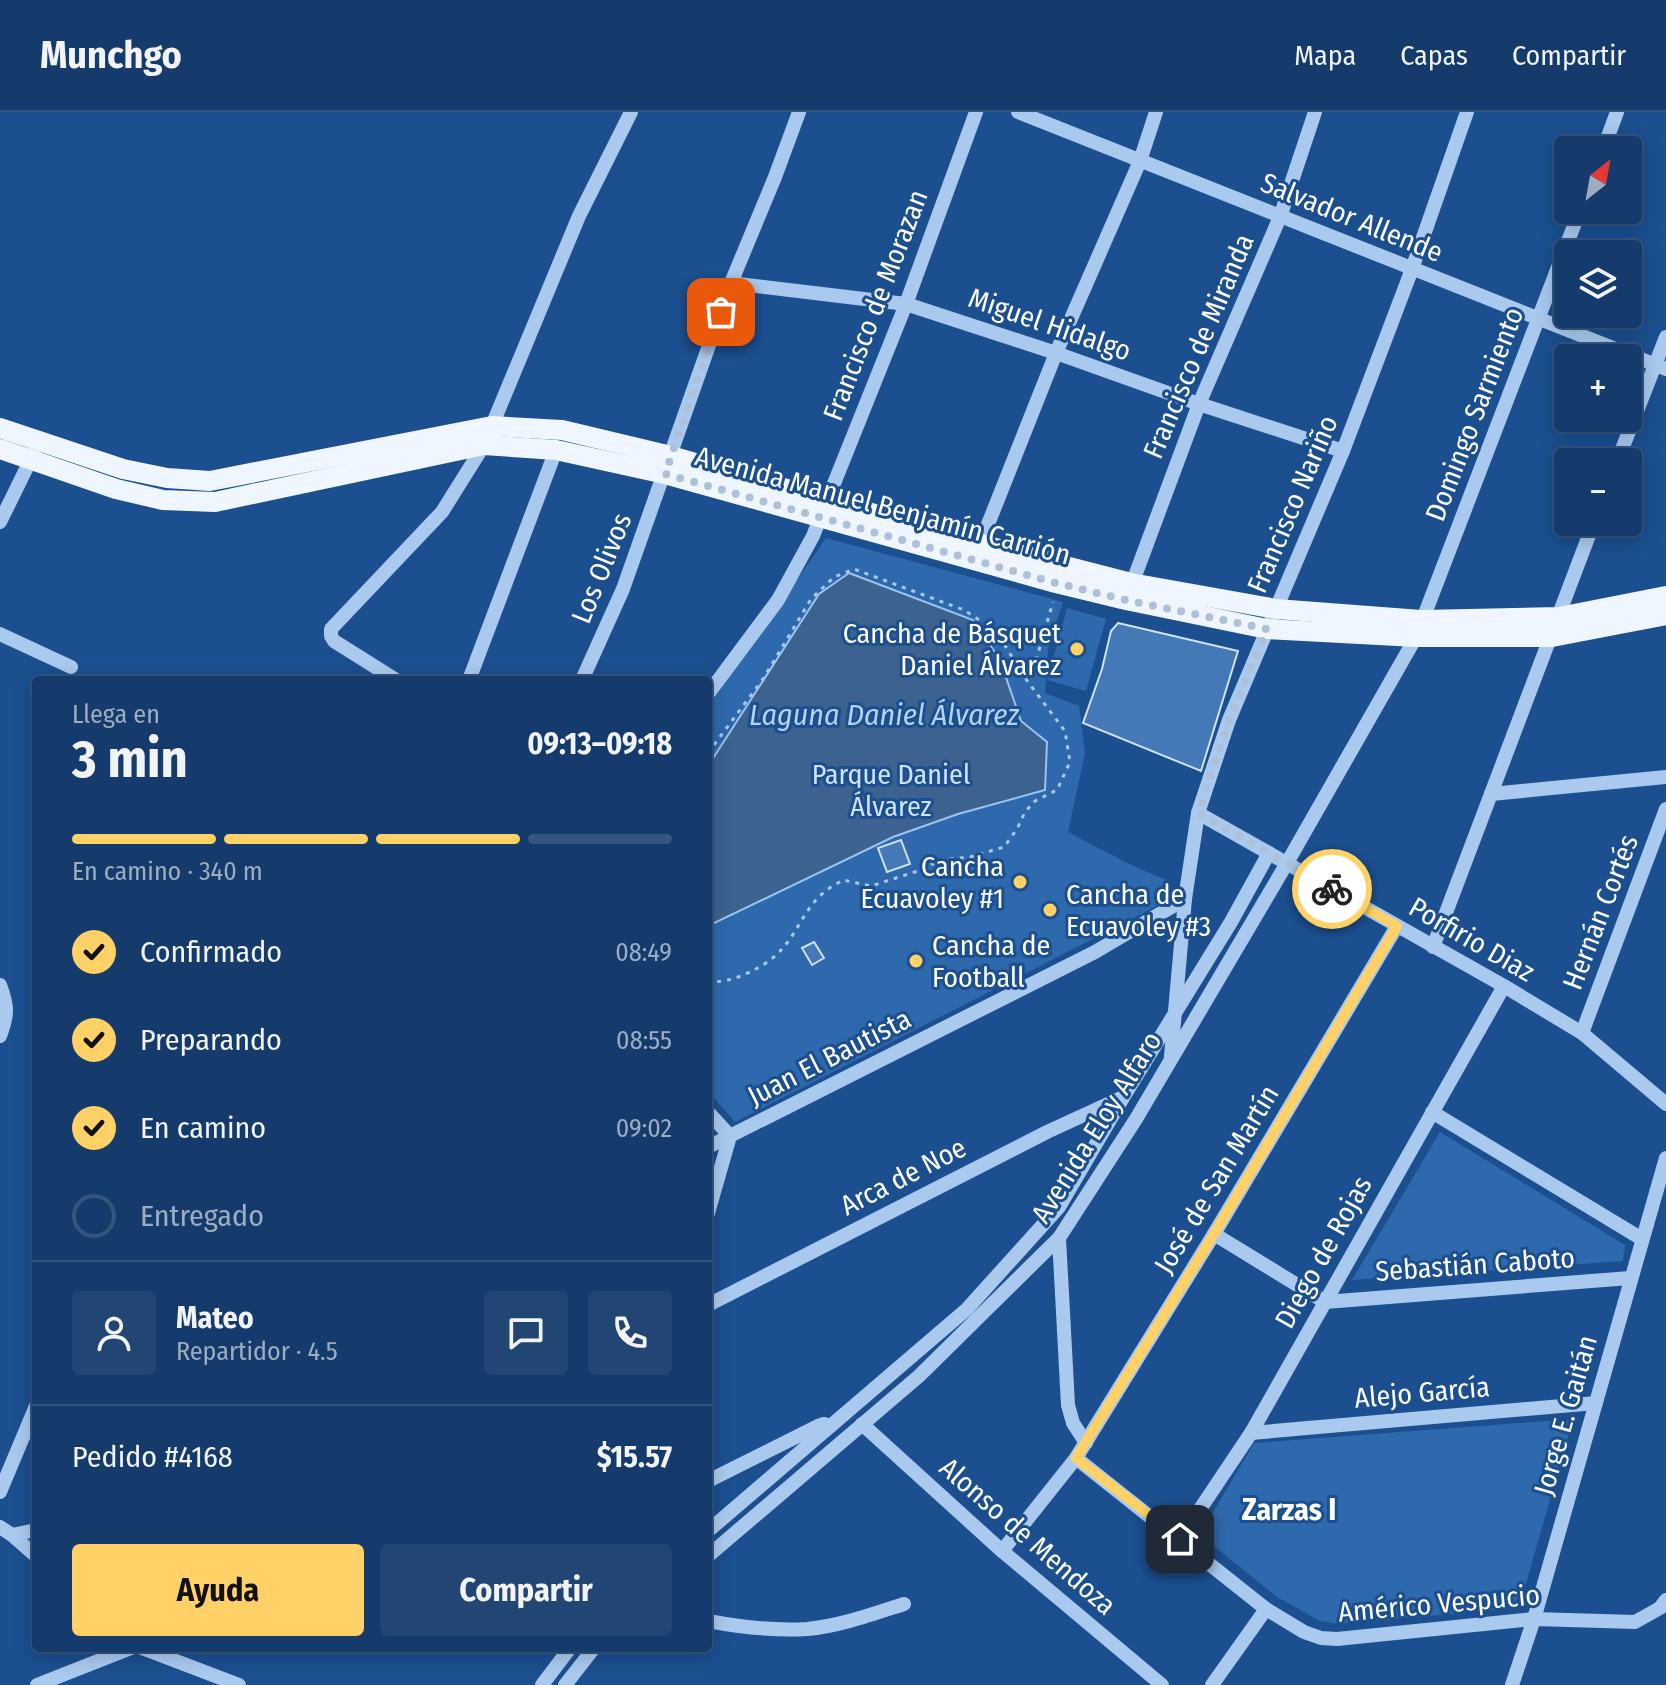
<!DOCTYPE html>
<html lang="es">
<meta charset="utf-8">
<style>
:root{--surface:#143b6b;--page:#214673;--text:#f1f3f6;--muted:#9dadc1;--line:#33557e;--accent:#ffd166}
body{margin:0;font-family:"Fira Sans Condensed",sans-serif;background:var(--page);color:var(--text);height:100vh;display:flex;flex-direction:column;font-size:30px;white-space:nowrap}
*{box-sizing:border-box;margin:0}
p{font-size:26px;color:var(--muted)}
.icon{flex:none;width:44px;height:44px;fill:none;stroke:currentColor;stroke-width:2;stroke-linecap:round;stroke-linejoin:round}
.map{position:relative;flex:1;overflow:hidden}
.side{position:absolute;left:32px;top:564px;width:680px;height:976px;display:flex;flex-direction:column;background:var(--surface);border-radius:8px;box-shadow:0 4px 20px #0003,0 0 0 2px var(--line)}
.side>*{flex:none}
.needle{width:52px;rotate:31deg}
.controls{position:absolute;left:1554px;top:24px;display:grid;gap:16px}
.controls a{display:grid;place-items:center;width:88px;height:88px;border-radius:8px;background:var(--surface);box-shadow:0 4px 20px #0003,0 0 0 2px var(--line);font-size:40px}
.pin{position:absolute;display:grid;place-items:center;width:68px;height:68px;color:#fff;margin:-34px;border-radius:16px;box-shadow:0 4px 12px #0006}
.courier{position:absolute;display:grid;place-items:center;width:80px;height:80px;margin:-40px;border:6px solid #ffd166;border-radius:50%;background:#fff;color:#222;box-shadow:0 2px 10px #0007}
.summary em{font-style:normal;font-weight:700}
.summary div{display:flex;flex-direction:column-reverse}
.summary{display:flex;align-items:center;justify-content:space-between;height:136px;padding:0 40px}
h1{font-size:52px;font-weight:700;line-height:60px}
.bar{display:grid;grid-template-columns:repeat(4,1fr);gap:12px 8px;align-content:center;height:96px;padding:0 40px}
.bar i{height:10px;border-radius:6px;background:var(--line)}
.bar .on{background:var(--accent)}
.bar p{grid-column:span 4}
.line{display:flex;align-items:center;gap:20px;padding:0 40px;border-top:2px solid var(--line)}
.line div{flex:1}
.round{display:grid;place-items:center;flex:none;width:84px;height:84px;border-radius:8px;background:var(--page)}
ol{padding:0 40px;list-style:none}
li{display:flex;align-items:center;gap:24px;height:88px}
li p{margin-inline-start:auto}
li .icon{padding:8px;border-radius:50%;background:var(--accent);color:#111;stroke-width:4}
li:last-child{color:var(--muted)}
li i{width:44px;height:44px;border:4px solid var(--line);border-radius:50%}
.primary-button{display:flex;gap:16px;margin-top:auto;padding:16px 40px}
.primary-button a{flex:1;height:92px;border-radius:8px;background:var(--accent);color:#111;font-size:32px;font-weight:700;line-height:92px;text-align:center}
.primary-button a+a{background:var(--page);color:var(--text)}
header{display:flex;align-items:center;gap:48px;box-sizing:border-box;height:112px;padding:0 40px;background:var(--surface);border-bottom:2px solid var(--line)}
header strong{font-size:38px}
nav{display:flex;gap:44px;margin-inline-start:auto;font-size:28px}
.map>svg:first-child{display:block}
</style>
<header>
<strong>Munchgo</strong>
<nav><a>Mapa</a><a>Capas</a><a>Compartir</a></nav>
</header>
<div class="map">
<svg width="1666" height="1573" viewBox="0 0 1666 1573">
<rect width="100%" height="100%" fill="#1b4f8f"/>
<g fill="#2e69ad">
<polygon points="826,426 1063,490 1048,537 1045,581 1079,594 1085,641 1068,720 1131,753 1171,770 1159,793 735,1010 708,979 708,596"/>
<polygon points="1067,496 1106,507 1086,579 1047,568"/>
<polygon points="1440,1020 1625,1133 1623,1149 1352,1168"/>
<polygon points="1573,1307 1519,1496 1338,1512 1320,1509 1277,1485 1209,1430 1205,1414 1254,1331"/>
</g>
<polygon fill="#3c6290" stroke="#9cc4f0" stroke-width="2" points="849,461 973,508 1000,548 1021,609 1047,630 1045,678 958,702 893,725 708,814 708,654 819,482"/>
<g fill="#4478b7" stroke="#cfe3fa" stroke-width="2">
<polygon points="1118,511 1238,539 1201,659 1083,611 1102,557 1111,519"/>
<polygon points="901,728 910,752 887,760 878,736"/>
<polygon points="814,830 824,846 812,853 802,836"/>
</g>
<g fill="none" stroke-linecap="round" stroke-linejoin="round">
<g stroke="#a9c9ee" stroke-width="3" stroke-dasharray="4 6" stroke-linecap="butt">
<polyline points="1025,565 1037,545 1053,490"/>
<path d="M708,641l55,-74 48,-80 23,-22 20,-8 110,41 23,15 17,19 21,34 40,53 5,31 -13,28 -22,11 -10,11 -8,17 -13,18 -34,10 -30,3 -19,10 -50,16 -28,-6c-5,3 -11,6 -16,10 -21,15 -29,42 -46,60 -15,17 -51,35 -73,31"/>
</g>
<g stroke="#a9c9ee" stroke-width="14">
<polyline points="1018,0 1666,257"/>
<polyline points="1603,38 1617,0"/>
<polyline points="731,171 906,192 1056,241 1199,292 1343,339"/>
<polyline points="1617,350 1666,225"/>
<polyline points="0,410 34,341"/>
<polyline points="977,440 1056,241 1140,49 1156,0"/>
<polyline points="1129,480 1199,292 1280,105 1315,0"/>
<polyline points="0,522 71,555"/>
<polyline points="396,568 334,529 331,524 331,517 442,400 484,333 579,104 631,0"/>
<polyline points="469,568 556,338"/>
<polyline points="582,568 623,477 731,171 775,65 799,0"/>
<polyline points="708,582 778,488 813,424 906,192 976,0"/>
<polyline points="1491,682 1666,665"/>
<polyline points="1198,701 1504,874 1582,921 1666,992"/>
<polyline points="1433,835 1594,410"/>
<path d="M0,873c8,21 8,30 0,51"/>
<polyline points="1582,921 1666,697"/>
<polyline points="1171,944 1185,787 1198,701 1229,608 1343,339 1412,157 1467,0"/>
<polyline points="708,1000 730,1024"/>
<polyline points="1432,1000 1642,1127"/>
<polyline points="708,1035 1095,840 1185,787"/>
<polyline points="708,1101 730,1024"/>
<polyline points="1214,1122 1325,1190 1630,1166"/>
<polyline points="1059,1126 1068,1293 1073,1311 1086,1331"/>
<polyline points="708,1193 1047,1020 1123,985"/>
<polyline points="862,1312 1002,1439 1162,1573"/>
<polyline points="1251,1321 1596,1291"/>
<polyline points="1076,1346 1266,1497 1304,1520 1321,1526 1337,1527 1534,1507 1635,1510 1660,1496 1666,1488"/>
<polyline points="708,1369 818,1314 824,1312 830,1314"/>
<polyline points="0,1380 36,1294"/>
<polyline points="0,1415 12,1423 36,1444"/>
<polyline points="708,1419 967,1197 1059,1095 1124,984 1231,810 1269,741"/>
<polyline points="12,1423 36,1418"/>
<polyline points="1180,1427 1251,1321 1504,874"/>
<polyline points="1002,1439 1076,1346 1214,1122 1397,814"/>
<polyline points="708,1444 919,1264 1059,1126 1136,1007 1287,751 1416,525 1580,98"/>
<path d="M708,1509c32,6 67,10 99,8 33,-3 66,-15 97,-25"/>
<polyline points="142,1536 239,1573"/>
<polyline points="37,1573 131,1536"/>
<polyline points="542,1573 570,1536"/>
<polyline points="565,1573 594,1536"/>
<polyline points="1212,1573 1266,1497"/>
<polyline points="1512,1573 1534,1507 1666,1046"/>
</g>
<g stroke="#f0f6ff" stroke-width="20">
<polyline points="0,316 123,357 167,366 210,369 492,314 562,318 671,344 980,432 1131,471 1276,497 1421,508 1559,505 1666,484"/>
<polyline points="0,337 116,377 163,388 215,390 484,333 556,338 665,362 1056,471 1126,488 1267,517 1416,525 1552,525 1666,503"/>
</g>
</g>
<g fill="none" stroke-linecap="round" stroke-linejoin="round">
<polyline stroke="#afc1d8" stroke-width="8" stroke-dasharray="0 14.4" points="721,200 665,362 1056,471 1126,488 1267,517 1229,608 1198,701 1332,777"/>
<polyline stroke="#ffd166" stroke-width="10" points="1180,1427 1076,1346 1214,1122 1397,814 1332,777"/>
</g>
<g fill="#ffd166" stroke="#1b4f8f" stroke-width="3">
<circle cx="1077" cy="537" r="8"/>
<circle cx="1020" cy="770" r="8"/>
<circle cx="1050" cy="798" r="8"/>
<circle cx="916" cy="849" r="8"/>
</g>
<g text-anchor="middle" stroke-width="6" stroke-linejoin="round" paint-order="stroke">
<g font-size="28" fill="#fff" stroke="#1b4f8f">
<text transform="translate(1352 105) rotate(22)" y="10">Salvador Allende</text>
<text transform="translate(875 193) rotate(-69)" y="10">Francisco de Morazan</text>
<text transform="translate(1050 212) rotate(19)" y="10">Miguel Hidalgo</text>
<text transform="translate(1198 234) rotate(-67)" y="10">Francisco de Miranda</text>
<text transform="translate(1474 302) rotate(-69)" y="10">Domingo Sarmiento</text>
<text transform="translate(1292 392) rotate(-67)" y="10">Francisco Nariño</text>
<text transform="translate(883 393) rotate(15)" y="10">Avenida Manuel Benjamín Carrión</text>
<text transform="translate(601 456) rotate(-68)" y="10">Los Olivos</text>
<text transform="translate(1600 800) rotate(-69)" y="10">Hernán Cortés</text>
<text transform="translate(1472 827) rotate(30)" y="10">Porfirio Diaz</text>
<text transform="translate(829 945) rotate(-27)" y="10">Juan El Bautista</text>
<text transform="translate(1096 1015) rotate(-58)" y="10">Avenida Eloy Alfaro</text>
<text transform="translate(903 1064) rotate(-27)" y="10">Arca de Noe</text>
<text transform="translate(1216 1067) rotate(-59)" y="10">José de San Martín</text>
<text transform="translate(1323 1140) rotate(-61)" y="10">Diego de Rojas</text>
<text transform="translate(1475 1152) rotate(-4)" y="10">Sebastián Caboto</text>
<text transform="translate(1422 1280) rotate(-5)" y="10">Alejo García</text>
<text transform="translate(1565 1303) rotate(-74)" y="10">Jorge E. Gaitán</text>
<text transform="translate(1028 1424) rotate(41)" y="10">Alonso de Mendoza</text>
<text transform="translate(1439 1491) rotate(-5)" y="10">Américo Vespucio</text>
</g>
<g font-size="28" fill="#fff" stroke="#1b4f8f" text-anchor="end">
<text x="1061" y="531">Cancha de Básquet<tspan x="1061" dy="32">Daniel Álvarez</tspan></text>
<text x="1004" y="764">Cancha<tspan x="1004" dy="32">Ecuavoley #1</tspan></text>
<text x="1066" y="792" text-anchor="start">Cancha de<tspan x="1066" dy="32">Ecuavoley #3</tspan></text>
<text x="932" y="843" text-anchor="start">Cancha de<tspan x="932" dy="32">Football</tspan></text>
</g>
<g font-size="28" fill="#cfe3fa" stroke="#1b4f8f">
<text x="891" y="672">Parque Daniel<tspan x="891" dy="32">Álvarez</tspan></text>
</g>
<g font-size="30" font-style="italic" fill="#b5d3f5" stroke="#1b4f8f">
<text x="884" y="613">Laguna Daniel Álvarez</text>
</g>
<g font-size="30" font-weight="bold" fill="#fff" stroke="#1b4f8f">
<text x="1289" y="1408">Zarzas I</text>
</g>
</g>
</svg>
<div class="controls">
<a><svg class="needle" viewBox="-14 -14 28 28"><path d="M0-13l5 13h-10z" fill="#e53935"/><path d="M0 13l5-13h-10z" fill="#9dadc1"/></svg></a>
<a><svg class="icon" aria-label="layers" viewBox="0 0 24 24"><path d="M12 4l9 5-9 5-9-5zM3 14l9 5 9-5"/></svg></a>
<a>+</a>
<a>−</a>
</div>
<div class="pin" style="left:721px;top:200px;background:#ea580c"><svg class="icon" aria-label="bag" viewBox="0 0 24 24"><path d="M5 8h14l-1 12H6zM9 8a3 3 0 0 1 6 0"/></svg></div>
<div class="pin" style="left:1180px;top:1427px;background:#1f2937"><svg class="icon" aria-label="home" viewBox="0 0 24 24"><path d="M3 11l9-7 9 7M6 9v11h12V9"/></svg></div>
<div class="courier" style="left:1332px;top:777px"><svg class="icon" aria-label="bike" viewBox="0 0 24 24"><circle cx="6" cy="16" r="4"/><circle cx="18" cy="16" r="4"/><path d="M6 16l4-8h5l3 8M10 8l3 8H6M13 5h3"/></svg></div>
<section class="side">
<div class="summary"><div><h1>3 min</h1><p>Llega en</p></div><em>09:13–09:18</em></div>
<div class="bar"><i class="on"></i><i class="on"></i><i class="on"></i><i></i><p>En camino · 340 m</p></div>
<ol>
<li><svg class="icon" aria-label="check" viewBox="0 0 24 24"><path d="M5 12l5 5 9-10"/></svg>Confirmado<p>08:49</p></li>
<li><svg class="icon" aria-label="check" viewBox="0 0 24 24"><path d="M5 12l5 5 9-10"/></svg>Preparando<p>08:55</p></li>
<li><svg class="icon" aria-label="check" viewBox="0 0 24 24"><path d="M5 12l5 5 9-10"/></svg>En camino<p>09:02</p></li>
<li><i></i>Entregado</li>
</ol>
<div class="line" style="height:144px"><a class="round"><svg class="icon" aria-label="person" viewBox="0 0 24 24"><circle cx="12" cy="8" r="4"/><path d="M4 21q1-7 8-7t8 7"/></svg></a><div><b>Mateo</b><p>Repartidor · 4.5</p></div><a class="round"><svg class="icon" aria-label="chat" viewBox="0 0 24 24"><path d="M4 5h16v11H9l-5 4z"/></svg></a><a class="round"><svg class="icon" aria-label="phone" viewBox="0 0 24 24"><path d="M5 4h4l2 5-3 2q2 4 5 5l2-3 5 2v4C11 20 4 13 5 4z"/></svg></a></div>
<div class="line" style="height:104px"><div>Pedido #4168</div><b>$15.57</b></div>
<div class="primary-button"><a>Ayuda</a><a>Compartir</a></div>
</section>
</div>
